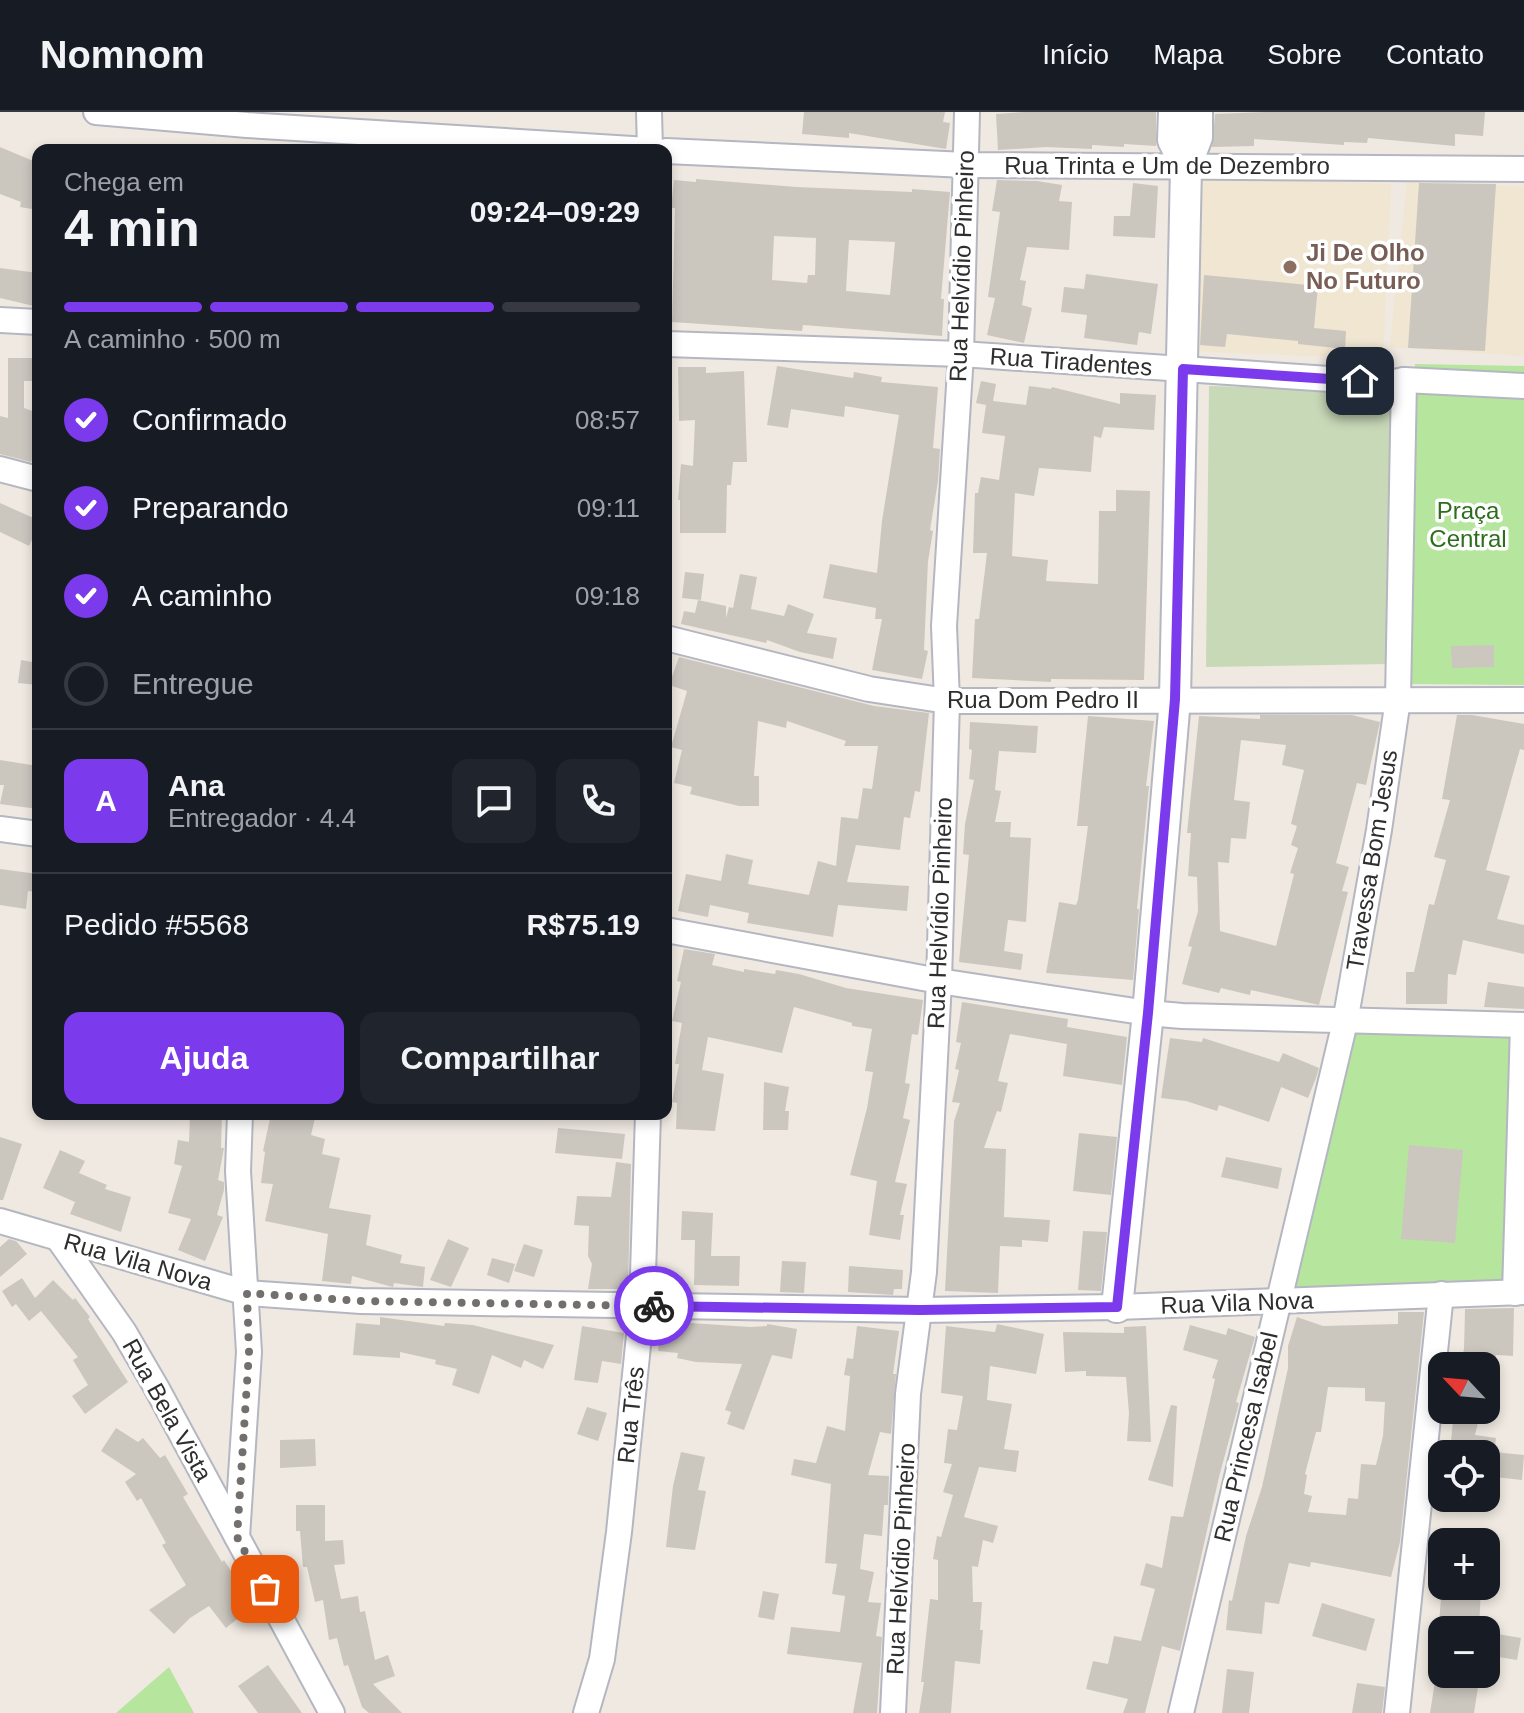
<!DOCTYPE html>
<html lang="pt">
<meta charset="utf-8">
<style>
:root{--surface:#171b24;--page:#20242c;--text:#f1f3f6;--muted:#9ea1a6;--line:#363941;--accent:#7c3aed}
body{margin:0;font-family:Helvetica,sans-serif;background:var(--page);color:var(--text);height:100vh;display:flex;flex-direction:column;font-size:30px;white-space:nowrap}
*{box-sizing:border-box;margin:0}
p{font-size:26px;color:var(--muted)}
.icon{flex:none;width:44px;height:44px;fill:none;stroke:currentColor;stroke-width:2;stroke-linecap:round;stroke-linejoin:round}
.map{position:relative;flex:1;overflow:hidden}
.details{position:absolute;left:32px;top:32px;width:640px;height:976px;display:flex;flex-direction:column;background:var(--surface);border-radius:16px;box-shadow:0 4px 12px #0003}
.details>*{flex:none}
.needle{width:52px;rotate:296deg}
.fabs{position:absolute;left:1428px;top:1240px;display:grid;gap:16px}
.fabs a{display:grid;place-items:center;width:72px;height:72px;border-radius:16px;background:var(--surface);box-shadow:0 4px 12px #0003;font-size:40px}
.pin{position:absolute;display:grid;place-items:center;width:68px;height:68px;color:#fff;margin:-34px;border-radius:16px;box-shadow:0 4px 12px #0006}
.courier{position:absolute;display:grid;place-items:center;width:80px;height:80px;margin:-40px;border:6px solid #7c3aed;border-radius:50%;background:#fff;color:#222;box-shadow:0 2px 10px #0007}
.summary em{font-style:normal;font-weight:600}
.summary div{display:flex;flex-direction:column-reverse}
.summary{display:flex;align-items:center;justify-content:space-between;height:136px;padding:0 32px}
h1{font-size:52px;font-weight:600;line-height:60px}
.bar{display:grid;grid-template-columns:repeat(4,1fr);gap:12px 8px;align-content:center;height:96px;padding:0 32px}
.bar i{height:10px;border-radius:6px;background:var(--line)}
.bar .active{background:var(--accent)}
.bar p{grid-column:span 4}
.line{display:flex;align-items:center;gap:20px;padding:0 32px;border-top:2px solid var(--line)}
.line div{flex:1}
.round{display:grid;place-items:center;flex:none;width:84px;height:84px;border-radius:16px;background:var(--page)}
ol{padding:0 32px;list-style:none}
li{display:flex;align-items:center;gap:24px;height:88px}
li p{margin-inline-start:auto}
li .icon{padding:8px;border-radius:50%;background:var(--accent);color:#fff;stroke-width:4}
li:last-child{color:var(--muted)}
li i{width:44px;height:44px;border:4px solid var(--line);border-radius:50%}
.primary-button{display:flex;gap:16px;margin-top:auto;padding:16px 32px}
.primary-button a{flex:1;height:92px;border-radius:16px;background:var(--accent);color:#fff;font-size:32px;font-weight:600;line-height:92px;text-align:center}
.primary-button a+a{background:var(--page);color:var(--text)}
header{display:flex;align-items:center;gap:48px;box-sizing:border-box;height:112px;padding:0 40px;background:var(--surface);border-bottom:2px solid var(--line)}
header strong{font-size:38px}
nav{display:flex;gap:44px;margin-inline-start:auto;font-size:28px}
.map>svg:first-child{display:block}
</style>
<header>
<strong>Nomnom</strong>
<nav><a>Início</a><a>Mapa</a><a>Sobre</a><a>Contato</a></nav>
</header>
<div class="map">
<svg width="1524" height="1601" viewBox="0 0 1524 1601">
<rect width="100%" height="100%" fill="#efe9e1"/>
<g fill="#f0e6d1">
<polygon points="1198,64 1391,72 1383,247 1190,239"/>
<polygon points="1407,69 1524,75 1524,244 1390,235"/>
</g>
<g fill="#b6e59e">
<polygon points="1415,252 1524,254 1524,573 1411,572"/>
<polygon points="1345,910 1523,913 1515,1181 1278,1190"/>
<polygon points="169,1555 194,1601 116,1601"/>
</g>
<polygon fill="#c8d9b8" points="1209,274 1392,278 1387,552 1206,555"/>
<g fill="#cbc7bf" fill-rule="evenodd">
<polygon points="804,0 945,0 943,10 950,11 946,37 849,21 849,26 802,22"/>
<polygon points="1025,0 1156,0 1156,34 1124,32 1124,35 1092,33 1092,37 1046,35 998,38 996,2"/>
<polygon points="1265,0 1485,0 1483,24 1455,22 1455,34 1368,26 1367,31 1344,30 1344,33 1254,27 1254,34 1212,35 1215,2"/>
<polygon points="0,35 38,51 38,98 20,95 21,90 0,82"/>
<path d="M696,67l101,8 115,5v-3l38,3 -9,107h3l-2,37 -139,-11 -1,6 -130,-9 3,-114h-4l3,-28 22,2zM774,124l42,2 -1,37h-7l-1,8 -35,-3zM849,128l46,2 -5,53 -44,-4z"/>
<polygon points="997,68 1037,69 1062,73 1059,89 1072,90 1069,138 1027,135 1020,168 1026,169 1022,193 1032,196 1024,231 987,223 995,186 988,185 1000,100 992,99"/>
<polygon points="1133,71 1158,74 1155,126 1113,124 1114,104 1130,104"/>
<polygon points="1419,71 1496,72 1485,239 1408,236"/>
<polygon points="0,156 38,161 38,195 0,186"/>
<polygon points="1086,162 1158,172 1151,222 1139,220 1137,233 1084,226 1087,203 1061,200 1064,175 1084,177"/>
<polygon points="1204,163 1318,174 1314,216 1346,219 1345,237 1298,232 1298,229 1227,222 1225,235 1200,233"/>
<polygon points="8,246 38,246 38,269 24,269 24,296 38,301 38,347 33,345 31,350 0,342 0,304 8,306"/>
<polygon points="777,254 853,266 854,260 882,265 881,270 938,275 933,336 940,337 938,369 930,418 933,419 928,449 924,538 928,539 922,567 872,558 882,507 875,507 876,496 823,486 830,452 877,461 882,409 899,303 845,294 844,305 791,297 788,316 767,313"/>
<polygon points="678,255 706,255 706,261 744,259 747,350 733,350 731,373 727,373 726,421 680,421 680,388 678,388 681,352 693,354 695,308 679,309"/>
<polygon points="981,269 996,272 993,289 1026,293 1029,274 1051,277 1052,275 1120,292 1120,281 1156,283 1154,318 1104,315 1101,326 1094,324 1091,360 1039,356 1034,384 1015,381 1012,444 1048,448 1046,469 1098,472 1099,399 1116,399 1116,378 1150,379 1144,568 1051,567 1051,570 972,566 975,507 979,507 987,441 973,441 975,381 978,381 981,365 999,368 1005,324 982,321 986,293 976,291"/>
<polygon points="0,391 38,408 38,415 29,434 0,420"/>
<polygon points="685,460 704,462 701,488 682,486"/>
<polygon points="740,462 757,465 751,497 784,504 788,492 814,502 807,521 837,526 833,547 800,540 767,528 766,531 681,512 684,499 695,501 698,488 726,494 726,506 729,495 733,496"/>
<polygon points="1494,533 1494,555 1452,556 1451,534"/>
<polygon points="679,545 874,594 929,601 920,680 915,679 910,706 904,705 900,738 856,733 847,770 909,774 907,799 838,793 833,825 747,811 749,801 710,793 708,805 678,799 686,762 721,769 726,742 753,748 748,772 809,783 818,749 836,754 841,705 858,707 863,676 872,677 878,634 844,634 846,629 787,609 786,616 758,609 754,664 759,664 759,694 739,694 690,682 692,675 674,671 682,638 671,635 687,579 669,573"/>
<polygon points="21,548 38,551 38,573 18,571"/>
<path d="M1260,603h92l28,7 -14,63 -9,-2 -21,80 13,4 -7,24 6,1 -29,113 -68,-15 -1,5 -29,-7 -2,5 -37,-9 10,-37 -4,-1 10,-35 -1,-34 -9,-1 3,-43h-4l12,-117 61,3zM1241,628l45,5 -4,20 22,5 -13,54 6,2 -6,19 7,3 -8,25 4,1 -18,72 -56,-15 -2,-69 11,1 2,-25 15,1 4,-37 -16,-2z"/>
<polygon points="1457,603 1472,603 1524,612 1524,638 1520,637 1486,758 1510,764 1497,807 1524,813 1524,842 1463,828 1456,863 1448,862 1447,892 1406,892 1406,860 1414,860 1429,792 1434,793 1446,748 1434,745 1450,688 1442,687"/>
<polygon points="1088,604 1154,609 1146,674 1149,674 1137,797 1139,797 1133,868 1046,861 1059,790 1076,793 1078,788 1088,714 1077,714"/>
<polygon points="970,610 1038,614 1036,641 999,639 995,678 1001,679 995,710 1011,710 1010,725 1031,726 1026,810 1008,808 1004,839 1023,842 1021,858 959,850 969,743 963,742 965,712 974,668 969,667 972,638 969,637"/>
<polygon points="0,648 38,654 38,697 0,692 4,673 0,673"/>
<polygon points="0,757 38,762 38,780 28,779 26,797 0,793"/>
<polygon points="684,837 715,842 712,853 744,860 744,857 775,862 776,858 799,862 846,876 923,888 918,923 912,922 905,971 910,972 903,1006 910,1008 895,1070 907,1072 900,1103 904,1103 900,1128 869,1123 877,1069 850,1063 867,996 873,960 865,959 872,917 852,914 852,911 794,895 782,941 708,925 702,958 724,962 715,1019 676,1017 677,991 672,990 679,952 675,952 682,911 672,909 681,870 677,869"/>
<polygon points="1488,870 1524,875 1524,897 1484,895"/>
<polygon points="962,890 1068,907 1067,915 1127,925 1122,973 1063,964 1067,932 1010,922 998,969 1008,971 1001,1000 997,999 984,1036 1006,1037 1004,1105 1050,1108 1048,1130 1022,1128 1022,1135 1000,1134 998,1181 945,1179 954,1009 960,991 952,990 959,958 955,957 961,931 956,930"/>
<polygon points="1170,926 1202,930 1203,926 1279,950 1283,941 1319,956 1316,966 1308,986 1281,975 1269,1010 1219,993 1217,999 1186,989 1161,986"/>
<polygon points="764,970 789,975 785,999 789,999 788,1018 763,1018"/>
<polygon points="190,1002 222,1002 221,1036 224,1036 218,1068 224,1070 224,1078 217,1103 223,1105 205,1149 178,1138 191,1107 168,1101 182,1054 174,1052 178,1028 189,1030"/>
<polygon points="271,1002 316,1002 311,1023 325,1027 322,1042 340,1046 329,1096 371,1103 366,1133 402,1143 400,1151 425,1155 423,1175 394,1171 393,1175 389,1174 352,1164 351,1172 322,1169 328,1122 265,1109 273,1072 261,1071 265,1040 263,1039"/>
<polygon points="558,1016 625,1022 622,1047 555,1041"/>
<polygon points="1079,1021 1117,1025 1111,1083 1073,1079"/>
<polygon points="0,1025 22,1032 3,1088 0,1088"/>
<polygon points="1409,1033 1463,1038 1455,1131 1401,1127"/>
<polygon points="60,1038 85,1049 79,1061 107,1073 105,1077 131,1085 121,1120 70,1102 75,1090 43,1076"/>
<polygon points="1226,1045 1282,1056 1278,1077 1221,1065"/>
<polygon points="616,1050 631,1052 628,1177 588,1177 592,1152 588,1144 589,1114 574,1113 577,1084 611,1085"/>
<polygon points="682,1099 713,1101 711,1144 740,1144 739,1174 694,1173 695,1128 681,1128"/>
<polygon points="1083,1119 1107,1120 1101,1179 1078,1178"/>
<polygon points="9,1127 16,1129 27,1142 0,1165 0,1135"/>
<polygon points="448,1127 469,1136 451,1175 430,1168"/>
<polygon points="524,1132 543,1138 534,1165 514,1159"/>
<polygon points="492,1146 515,1152 509,1171 487,1163"/>
<polygon points="782,1149 806,1150 804,1181 780,1180"/>
<polygon points="849,1154 903,1158 902,1177 894,1177 893,1183 848,1180"/>
<polygon points="22,1166 35,1186 53,1168 73,1188 75,1186 90,1205 88,1207 128,1270 85,1302 72,1284 88,1273 73,1248 78,1245 41,1199 29,1209 16,1192 12,1195 2,1179"/>
<polygon points="1514,1196 1513,1244 1496,1243 1493,1254 1460,1254 1464,1237 1465,1197"/>
<path d="M1398,1200h26l-24,230 -9,35 -80,-15 -1,5 -21,-4 -10,41 -14,-2 -3,32 -36,-4 3,-30 3,1 14,-65 16,-49 26,-119v-22l9,-29 26,9 75,-2zM1328,1275l37,1v13l20,1 -2,34 -7,29 -15,-1 -3,35 -10,-1 -2,17 -38,-3 4,-16 -8,-2 3,-19 -2,-1 11,-42h5z"/>
<polygon points="380,1205 444,1214 445,1211 473,1213 554,1233 543,1257 524,1248 521,1256 492,1243 479,1282 452,1273 457,1257 435,1252 436,1248 400,1240 400,1246 353,1243 356,1211 380,1213"/>
<polygon points="661,1209 750,1215 767,1214 767,1212 797,1217 792,1247 772,1243 744,1318 727,1312 731,1300 725,1298 742,1252 696,1250 677,1246 678,1241 658,1239"/>
<polygon points="997,1212 1044,1222 1036,1262 990,1254 987,1288 1012,1292 1004,1337 1019,1339 1016,1360 979,1355 964,1405 998,1414 993,1431 983,1428 978,1455 972,1454 973,1490 982,1490 980,1518 983,1518 980,1552 955,1549 951,1601 919,1601 924,1570 921,1570 930,1487 938,1488 938,1448 933,1447 937,1424 941,1425 953,1383 943,1380 952,1352 944,1351 948,1317 957,1318 963,1284 941,1281 946,1214 995,1220"/>
<polygon points="1190,1213 1226,1223 1228,1216 1255,1225 1236,1290 1239,1291 1219,1365 1180,1539 1162,1534 1145,1601 1123,1601 1128,1587 1086,1577 1093,1549 1108,1552 1114,1524 1141,1529 1155,1477 1140,1473 1146,1451 1162,1456 1171,1404 1183,1405 1215,1267 1212,1266 1218,1248 1183,1238"/>
<polygon points="582,1214 624,1221 621,1252 602,1249 598,1271 574,1268"/>
<polygon points="857,1214 899,1219 893,1262 896,1262 891,1322 880,1320 868,1363 889,1364 888,1393 884,1393 882,1424 864,1422 860,1457 874,1460 868,1490 881,1491 876,1524 882,1525 877,1601 853,1601 862,1551 787,1542 791,1515 840,1520 845,1484 832,1482 837,1452 825,1451 831,1372 791,1363 794,1347 816,1351 827,1314 845,1319 850,1264 844,1263 847,1246 853,1247"/>
<polygon points="1146,1214 1151,1330 1127,1329 1129,1301 1126,1265 1086,1264 1086,1259 1065,1260 1063,1220 1124,1221 1124,1215"/>
<polygon points="1171,1293 1177,1294 1173,1375 1148,1368"/>
<polygon points="587,1295 607,1301 598,1329 577,1322"/>
<polygon points="1454,1298 1481,1298 1475,1323 1496,1326 1494,1340 1524,1343 1522,1368 1486,1364 1486,1342 1450,1340"/>
<polygon points="116,1316 138,1330 143,1326 160,1346 165,1343 188,1382 183,1385 222,1450 224,1448 240,1473 232,1479 248,1498 226,1516 209,1494 190,1506 174,1522 149,1498 186,1473 162,1433 166,1431 141,1386 137,1389 125,1370 136,1362 101,1339"/>
<polygon points="315,1327 316,1354 280,1356 280,1328"/>
<polygon points="681,1340 705,1345 698,1378 706,1379 695,1438 666,1435 673,1374"/>
<polygon points="296,1393 325,1393 325,1429 343,1428 345,1452 334,1453 341,1487 358,1484 360,1500 365,1499 375,1548 388,1543 395,1564 373,1572 402,1601 369,1601 362,1595 348,1553 344,1554 337,1526 329,1528 323,1488 315,1490 307,1455 303,1455 300,1419 296,1419"/>
<polygon points="1442,1474 1481,1474 1479,1518 1445,1518 1446,1511 1439,1511"/>
<polygon points="763,1479 779,1482 774,1508 758,1505"/>
<polygon points="1322,1491 1375,1507 1366,1539 1312,1524"/>
<polygon points="1486,1520 1521,1526 1517,1548 1486,1543"/>
<polygon points="268,1553 302,1601 258,1601 238,1574"/>
<polygon points="1227,1557 1254,1560 1249,1601 1222,1601"/>
<polygon points="1480,1562 1474,1601 1430,1601 1436,1563"/>
<polygon points="1357,1571 1385,1575 1382,1601 1352,1601"/>
</g>
<g fill="none" stroke-linecap="round" stroke-linejoin="round">
<defs>
<g id="minor">
<polyline points="96,0 247,13 648,38"/>
<polyline points="649,0 650,38"/>
<polyline points="666,39 966,53 1524,57"/>
<polyline points="0,208 38,210"/>
<polyline points="666,232 961,242 1389,271 1404,268 1524,274"/>
<polyline points="0,357 38,367"/>
<polyline points="666,526 869,577 947,589 1524,588"/>
<polyline points="0,717 38,722"/>
<polyline points="666,818 939,869 1148,901 1182,904 1524,913"/>
<polyline points="0,1109 247,1181 361,1189 920,1198 1117,1195 1524,1180"/>
<polyline points="60,1129 124,1220 156,1275 332,1601"/>
<polyline points="1515,1181 1523,913"/>
<polyline points="237,1425 249,1240 238,1059 240,1002"/>
<polyline points="586,1601 602,1547 619,1420 642,1194 648,1002"/>
<polyline points="893,1601 908,1282 924,1160 939,869 947,589 944,514 961,242 967,0"/>
<polyline points="1181,1601 1345,910 1379,718 1398,587 1404,268"/>
<polyline points="1397,1601 1441,1182"/>
</g>
<g id="tertiary">
<polyline points="1174,0 1173,28 1186,54"/>
<polyline points="1117,1195 1148,901 1175,587 1186,54 1197,25 1197,0"/>
</g>
</defs>
<use href="#minor" stroke="#b4b7c1" stroke-width="28"/>
<use href="#tertiary" stroke="#b4b7c1" stroke-width="34"/>
<use href="#minor" stroke="#fff" stroke-width="24"/>
<use href="#tertiary" stroke="#fff" stroke-width="30"/>
</g>
<g fill="none" stroke-linecap="round" stroke-linejoin="round">
<polyline stroke="#726f6d" stroke-width="8" stroke-dasharray="0 14.4" points="265,1477 237,1425 249,1240 247,1181 361,1189 654,1194"/>
<polyline stroke="#7c3aed" stroke-width="10" points="654,1194 920,1198 1117,1195 1148,901 1175,587 1183,257 1360,269"/>
</g>
<circle fill="#8d6e63" stroke="#fff" stroke-width="3" cx="1290" cy="155" r="8"/>
<g text-anchor="middle" stroke-width="7" stroke-linejoin="round" paint-order="stroke">
<g font-size="24" fill="#2e2e2e" stroke="#fff">
<text x="1167" y="62">Rua Trinta e Um de Dezembro</text>
<text transform="translate(962 154) rotate(-88)" y="8">Rua Helvídio Pinheiro</text>
<text transform="translate(1071 250) rotate(4)" y="8">Rua Tiradentes</text>
<text x="1043" y="596">Rua Dom Pedro II</text>
<text transform="translate(1372 748) rotate(-81)" y="8">Travessa Bom Jesus</text>
<text transform="translate(940 801) rotate(-88)" y="8">Rua Helvídio Pinheiro</text>
<text transform="translate(138 1150) rotate(16)" y="8">Rua Vila Nova</text>
<text transform="translate(1237 1191) rotate(-2)" y="8">Rua Vila Nova</text>
<text transform="translate(167 1298) rotate(61)" y="8">Rua Bela Vista</text>
<text transform="translate(631 1303) rotate(-84)" y="8">Rua Três</text>
<text transform="translate(1246 1325) rotate(-77)" y="8">Rua Princesa Isabel</text>
<text transform="translate(901 1447) rotate(-87)" y="8">Rua Helvídio Pinheiro</text>
</g>
<g font-size="24" font-weight="bold" fill="#785e54" stroke="#fff" text-anchor="start">
<text x="1306" y="149">Ji De Olho<tspan x="1306" dy="28">No Futuro</tspan></text>
</g>
<g font-size="24" fill="#2c6e1b" stroke="#fff">
<text x="1468" y="407">Praça<tspan x="1468" dy="28">Central</tspan></text>
</g>
</g>
</svg>
<div class="fabs">
<a><svg class="needle" viewBox="-14 -14 28 28"><path d="M0-13l5 13h-10z" fill="#e53935"/><path d="M0 13l5-13h-10z" fill="#9ea1a6"/></svg></a>
<a><svg class="icon" aria-label="locate" viewBox="0 0 24 24"><circle cx="12" cy="12" r="6"/><path d="M12 2v4M12 18v4M2 12h4M18 12h4"/></svg></a>
<a>+</a>
<a>−</a>
</div>
<div class="pin" style="left:265px;top:1477px;background:#ea580c"><svg class="icon" aria-label="bag" viewBox="0 0 24 24"><path d="M5 8h14l-1 12H6zM9 8a3 3 0 0 1 6 0"/></svg></div>
<div class="pin" style="left:1360px;top:269px;background:#1f2937"><svg class="icon" aria-label="home" viewBox="0 0 24 24"><path d="M3 11l9-7 9 7M6 9v11h12V9"/></svg></div>
<div class="courier" style="left:654px;top:1194px"><svg class="icon" aria-label="bike" viewBox="0 0 24 24"><circle cx="6" cy="16" r="4"/><circle cx="18" cy="16" r="4"/><path d="M6 16l4-8h5l3 8M10 8l3 8H6M13 5h3"/></svg></div>
<section class="details">
<div class="summary"><div><h1>4 min</h1><p>Chega em</p></div><em>09:24–09:29</em></div>
<div class="bar"><i class="active"></i><i class="active"></i><i class="active"></i><i></i><p>A caminho · 500 m</p></div>
<ol>
<li><svg class="icon" aria-label="check" viewBox="0 0 24 24"><path d="M5 12l5 5 9-10"/></svg>Confirmado<p>08:57</p></li>
<li><svg class="icon" aria-label="check" viewBox="0 0 24 24"><path d="M5 12l5 5 9-10"/></svg>Preparando<p>09:11</p></li>
<li><svg class="icon" aria-label="check" viewBox="0 0 24 24"><path d="M5 12l5 5 9-10"/></svg>A caminho<p>09:18</p></li>
<li><i></i>Entregue</li>
</ol>
<div class="line" style="height:144px"><b class="round" style="background:var(--accent);color:#fff">A</b><div><b>Ana</b><p>Entregador · 4.4</p></div><a class="round"><svg class="icon" aria-label="chat" viewBox="0 0 24 24"><path d="M4 5h16v11H9l-5 4z"/></svg></a><a class="round"><svg class="icon" aria-label="phone" viewBox="0 0 24 24"><path d="M5 4h4l2 5-3 2q2 4 5 5l2-3 5 2v4C11 20 4 13 5 4z"/></svg></a></div>
<div class="line" style="height:104px"><div>Pedido #5568</div><b>R$75.19</b></div>
<div class="primary-button"><a>Ajuda</a><a>Compartilhar</a></div>
</section>
</div>
